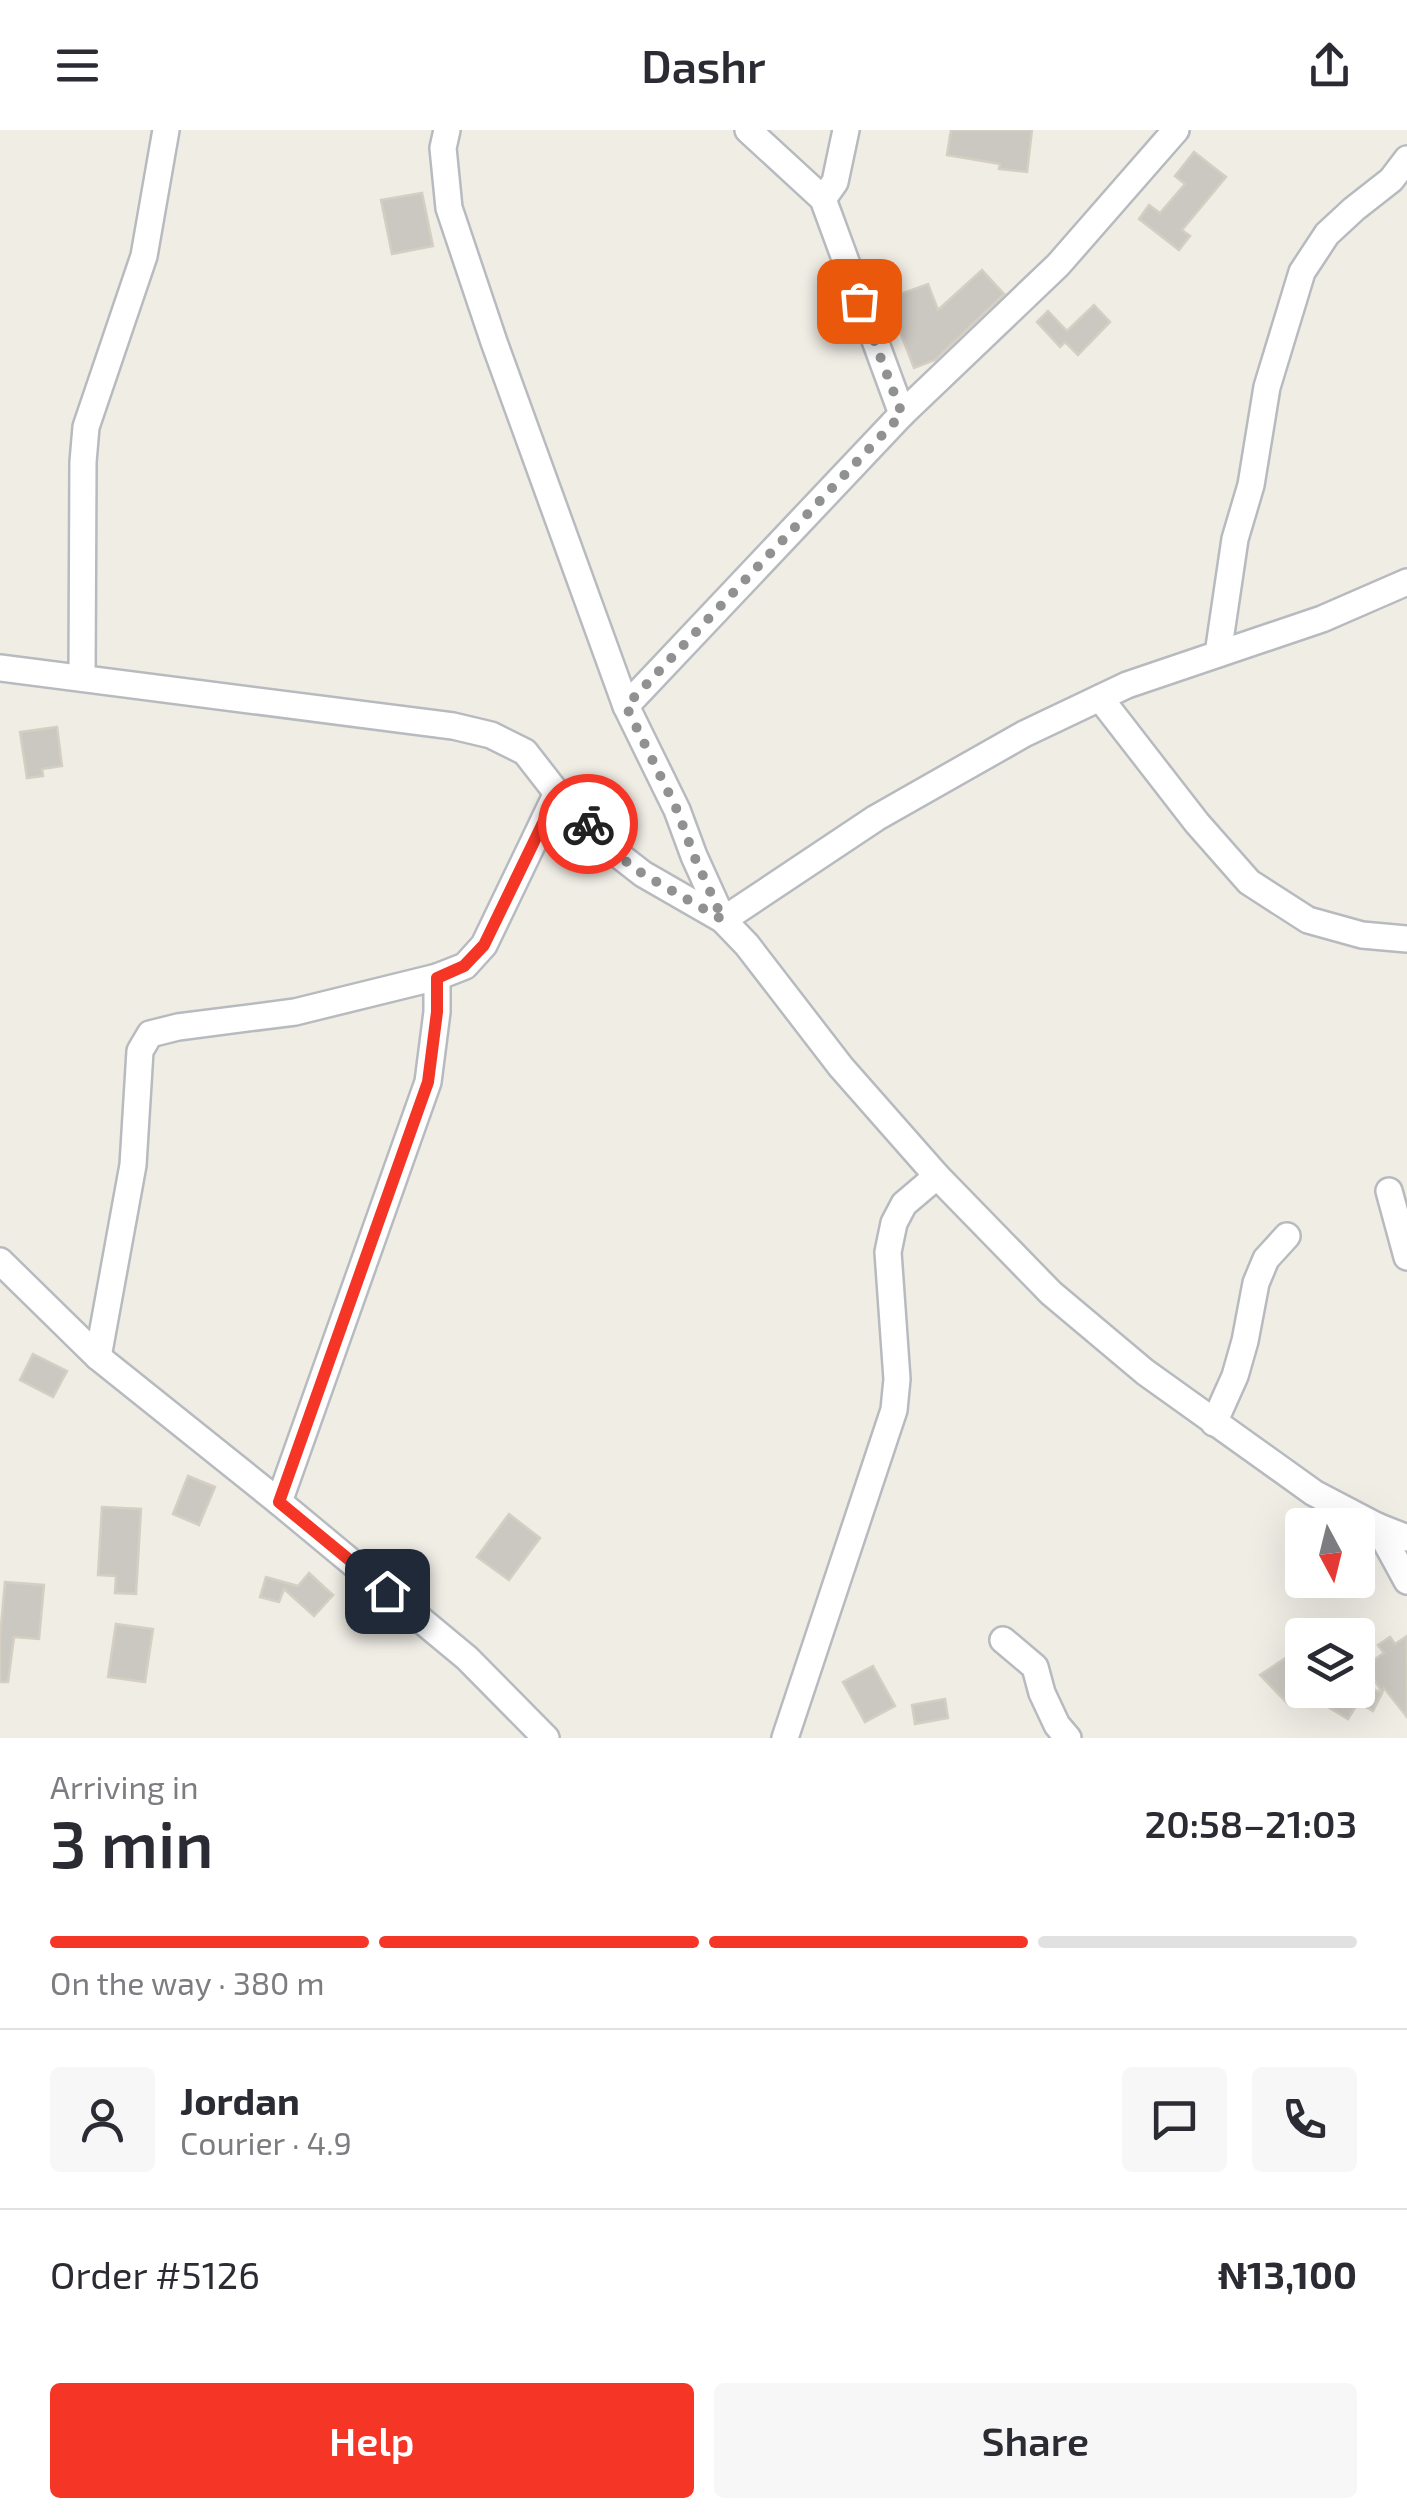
<!DOCTYPE html>
<meta charset="utf-8">
<style>
:root{--surface:#fff;--page:#f7f7f7;--text:#2b2b33;--muted:#7c7c81;--line:#e1e1e2;--accent:#f53526}
body{margin:0;font-family:"Exo 2",sans-serif;background:var(--page);color:var(--text);height:100vh;display:flex;flex-direction:column;font-size:38px;white-space:nowrap}
*{box-sizing:border-box;margin:0}
p{font-size:32px;color:var(--muted)}
.icon{flex:none;width:55px;height:55px;fill:none;stroke:currentColor;stroke-width:2;stroke-linecap:round;stroke-linejoin:round}
.map{position:relative;height:1608px;overflow:hidden}
.drawer{display:flex;flex-direction:column;background:var(--surface);flex:1}
.drawer>*{flex:none}
.needle{width:65px;rotate:173deg}
.fabs{position:absolute;left:1285px;top:1378px;display:grid;gap:20px}
.fabs a{display:grid;place-items:center;width:90px;height:90px;border-radius:10px;background:var(--surface);box-shadow:0 10px 40px #0002;font-size:50px}
.pin{position:absolute;display:grid;place-items:center;width:85px;height:85px;color:#fff;margin:-42px;border-radius:20px;box-shadow:0 5px 15px #0006}
.courier{position:absolute;display:grid;place-items:center;width:100px;height:100px;margin:-50px;border:8px solid #f53526;border-radius:50%;background:#fff;color:#222;box-shadow:0 2px 12px #0007}
.overview em{font-style:normal;font-weight:600}
.overview div{display:flex;flex-direction:column-reverse}
.overview{display:flex;align-items:center;justify-content:space-between;height:170px;padding:0 50px}
h1{font-size:65px;font-weight:600;line-height:75px}
.bar{display:grid;grid-template-columns:repeat(4,1fr);gap:15px 10px;align-content:center;height:120px;padding:0 50px}
.bar i{height:12px;border-radius:8px;background:var(--line)}
.bar .selected{background:var(--accent)}
.bar p{grid-column:span 4}
.line{display:flex;align-items:center;gap:25px;padding:0 50px;border-top:2px solid var(--line)}
.line div{flex:1}
.round{display:grid;place-items:center;flex:none;width:105px;height:105px;border-radius:10px;background:var(--page)}
.primary-button{display:flex;gap:20px;margin-top:auto;padding:20px 50px}
.primary-button a{flex:1;height:115px;border-radius:10px;background:var(--accent);color:#fff;font-size:40px;font-weight:600;line-height:115px;text-align:center}
.primary-button a+a{background:var(--page);color:var(--text)}
header{display:flex;justify-content:space-between;align-items:center;height:130px;padding:0 50px;background:var(--surface);font-size:45px;font-weight:600}
.map>svg:first-child{display:block}
</style>
<header><svg class="icon" aria-label="menu" viewBox="0 0 24 24"><path d="M4 6h16M4 12h16M4 18h16"/></svg>Dashr<svg class="icon" aria-label="share" viewBox="0 0 24 24"><path d="M12 15V3M7 8l5-5 5 5M5 13v7h14v-7"/></svg></header>
<div class="map">
<svg width="1407" height="1608" viewBox="0 0 1407 1608">
<rect width="100%" height="100%" fill="#f0ede5"/>
<g fill="#cbc8c2" stroke="#d5cfc3" stroke-width="2.5">
<polygon points="951,0 1032,0 1027,42 999,39 1000,34 947,25"/>
<polygon points="1194,22 1226,47 1182,100 1190,106 1179,120 1139,89 1149,75 1160,83 1185,54 1175,46"/>
<polygon points="422,63 433,116 392,124 381,70"/>
<polygon points="982,140 1004,164 935,230 914,238 887,169 928,154 938,180"/>
<polygon points="1094,175 1110,192 1078,225 1065,212 1060,217 1037,192 1048,181 1067,201"/>
<polygon points="57,597 62,636 42,639 43,646 27,648 20,602"/>
<polygon points="33,1224 67,1241 53,1267 20,1250"/>
<polygon points="188,1346 215,1357 199,1395 173,1384"/>
<polygon points="102,1377 141,1379 136,1464 115,1463 116,1446 98,1445"/>
<polygon points="509,1384 540,1408 509,1450 477,1427"/>
<polygon points="309,1443 333,1465 314,1486 284,1459 279,1472 260,1467 266,1447 298,1456"/>
<polygon points="5,1452 44,1455 39,1509 14,1507 8,1552 0,1552 0,1508"/>
<polygon points="116,1494 153,1499 145,1552 108,1547"/>
<polygon points="1407,1506 1407,1587 1384,1558 1382,1562 1365,1536 1384,1523 1378,1515 1390,1507 1395,1514"/>
<polygon points="1302,1517 1302,1566 1288,1574 1260,1545"/>
<polygon points="873,1536 895,1576 865,1592 843,1552"/>
<polygon points="1358,1552 1382,1563 1373,1581 1358,1573 1348,1589 1325,1575 1333,1562 1328,1560 1358,1560"/>
<polygon points="945,1569 948,1588 915,1594 912,1575"/>
</g>
<g fill="none" stroke-linecap="round" stroke-linejoin="round">
<defs>
<g id="minor">
<polyline points="447,0 443,18 449,78 494,212 626,576 677,680 694,726 723,790 876,688 1024,604 1127,555 1322,489 1407,452"/>
<polyline points="748,0 823,69 902,284"/>
<polyline points="823,69 835,52 846,0"/>
<polyline points="1218,524 1235,409 1251,355 1267,257 1302,142 1327,104 1354,79 1391,50 1407,29"/>
<polyline points="0,538 453,596 491,605 525,622 557,663 616,723 643,744 723,790 747,815 841,937 937,1046 1051,1163 1145,1242 1314,1363 1377,1396 1407,1408"/>
<polyline points="82,548 83,332 86,297 144,126 166,0"/>
<polyline points="1100,568 1197,693 1249,752 1308,790 1362,805 1407,809"/>
<polyline points="626,576 902,284 1058,135 1176,0"/>
<polyline points="1389,1061 1407,1127"/>
<polyline points="0,1131 98,1227 279,1372 467,1528 546,1608"/>
<polyline points="98,1227 133,1035 140,921 150,904 178,897 295,882 437,847 465,836 484,815 557,663"/>
<polyline points="1214,1293 1235,1246 1245,1211 1256,1153 1266,1129 1287,1106"/>
<polyline points="279,1372 428,952 437,882 437,847"/>
<polyline points="1377,1396 1407,1451"/>
<polyline points="1003,1510 1035,1537 1042,1563 1057,1595 1068,1608"/>
<polyline points="785,1608 894,1280 897,1249 888,1122 894,1093 904,1074 937,1046"/>
</g>
</defs>
<use href="#minor" stroke="#b7bbbf" stroke-width="30"/>
<use href="#minor" stroke="#fff" stroke-width="25"/>
</g>
<g fill="none" stroke-linecap="round" stroke-linejoin="round">
<polyline stroke="#909292" stroke-width="10" stroke-dasharray="0 18" points="588,694 616,724 643,744 723,790 694,726 677,680 626,576 902,284 859,171"/>
<polyline stroke="#f53526" stroke-width="12" points="387,1461 279,1372 428,952 437,882 437,848 464,836 484,815 558,662 588,694"/>
</g>
</svg>
<div class="fabs">
<a><svg class="needle" viewBox="-14 -14 28 28"><path d="M0-13l5 13h-10z" fill="#e53935"/><path d="M0 13l5-13h-10z" fill="#7c7c81"/></svg></a>
<a><svg class="icon" aria-label="layers" viewBox="0 0 24 24"><path d="M12 4l9 5-9 5-9-5zM3 14l9 5 9-5"/></svg></a>
</div>
<div class="pin" style="left:859px;top:171px;background:#ea580c"><svg class="icon" aria-label="bag" viewBox="0 0 24 24"><path d="M5 8h14l-1 12H6zM9 8a3 3 0 0 1 6 0"/></svg></div>
<div class="pin" style="left:387px;top:1461px;background:#1f2937"><svg class="icon" aria-label="home" viewBox="0 0 24 24"><path d="M3 11l9-7 9 7M6 9v11h12V9"/></svg></div>
<div class="courier" style="left:588px;top:694px"><svg class="icon" aria-label="bike" viewBox="0 0 24 24"><circle cx="6" cy="16" r="4"/><circle cx="18" cy="16" r="4"/><path d="M6 16l4-8h5l3 8M10 8l3 8H6M13 5h3"/></svg></div>
</div>
<section class="drawer">
<div class="overview"><div><h1>3 min</h1><p>Arriving in</p></div><em>20:58–21:03</em></div>
<div class="bar"><i class="selected"></i><i class="selected"></i><i class="selected"></i><i></i><p>On the way · 380 m</p></div>
<div class="line" style="height:180px"><a class="round"><svg class="icon" aria-label="person" viewBox="0 0 24 24"><circle cx="12" cy="8" r="4"/><path d="M4 21q1-7 8-7t8 7"/></svg></a><div><b>Jordan</b><p>Courier · 4.9</p></div><a class="round"><svg class="icon" aria-label="chat" viewBox="0 0 24 24"><path d="M4 5h16v11H9l-5 4z"/></svg></a><a class="round"><svg class="icon" aria-label="phone" viewBox="0 0 24 24"><path d="M5 4h4l2 5-3 2q2 4 5 5l2-3 5 2v4C11 20 4 13 5 4z"/></svg></a></div>
<div class="line" style="height:130px"><div>Order #5126</div><b>₦13,100</b></div>
<div class="primary-button"><a>Help</a><a>Share</a></div>
</section>
